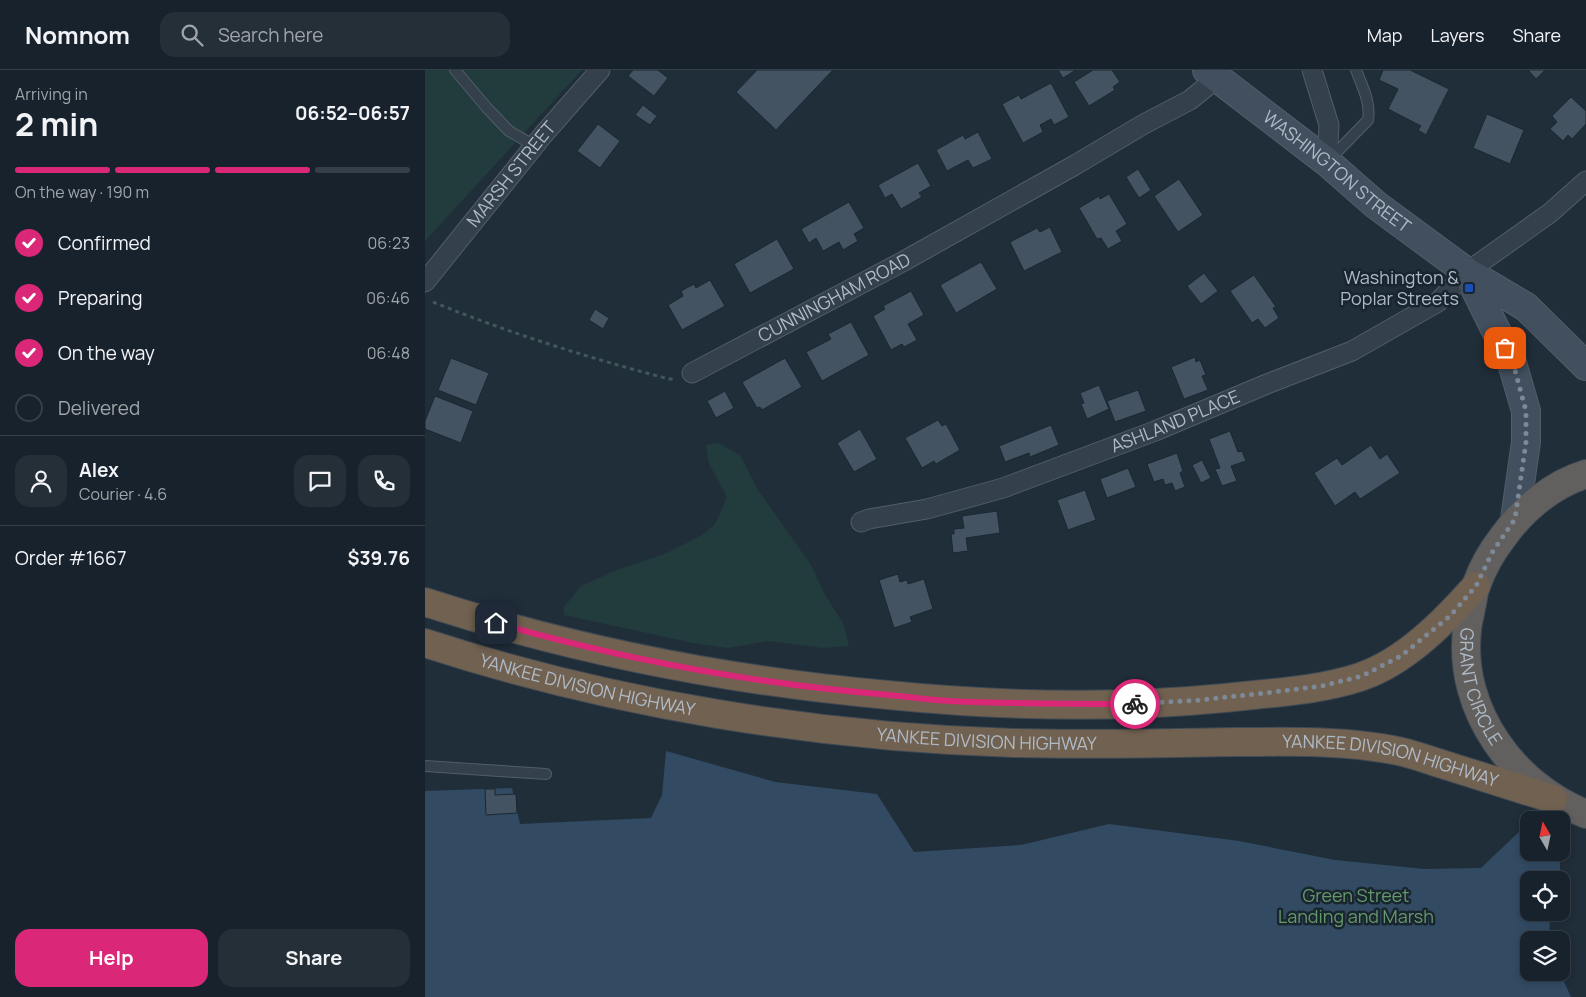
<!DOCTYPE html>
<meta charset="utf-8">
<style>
:root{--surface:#18222c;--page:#252f38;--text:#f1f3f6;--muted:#9fa4a9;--line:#363f48;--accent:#db2777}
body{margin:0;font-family:Manrope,sans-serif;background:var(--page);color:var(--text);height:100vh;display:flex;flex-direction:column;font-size:19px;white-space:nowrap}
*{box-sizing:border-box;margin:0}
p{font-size:16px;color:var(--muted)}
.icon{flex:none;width:28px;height:28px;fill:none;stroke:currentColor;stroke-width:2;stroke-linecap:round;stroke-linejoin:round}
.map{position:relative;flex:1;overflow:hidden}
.side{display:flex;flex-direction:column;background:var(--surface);width:425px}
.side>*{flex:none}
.needle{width:32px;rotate:351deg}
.tools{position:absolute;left:1095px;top:741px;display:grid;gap:10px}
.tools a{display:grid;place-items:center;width:50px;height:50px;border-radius:10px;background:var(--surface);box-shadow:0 2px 8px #0003,0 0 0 1px var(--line);font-size:25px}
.pin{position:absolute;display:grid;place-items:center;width:42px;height:42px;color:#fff;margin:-21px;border-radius:10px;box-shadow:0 2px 8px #0006}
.courier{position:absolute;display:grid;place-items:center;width:50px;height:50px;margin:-25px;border:4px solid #db2777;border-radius:50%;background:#fff;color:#222;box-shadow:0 1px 6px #0007}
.head em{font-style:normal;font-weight:700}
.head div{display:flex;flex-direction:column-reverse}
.head{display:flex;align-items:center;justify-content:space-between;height:85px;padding:0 15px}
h1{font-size:32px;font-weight:700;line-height:38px}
.bar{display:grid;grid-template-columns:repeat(4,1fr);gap:8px 5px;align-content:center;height:60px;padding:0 15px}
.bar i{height:6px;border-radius:4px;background:var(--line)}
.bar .on{background:var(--accent)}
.bar p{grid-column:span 4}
.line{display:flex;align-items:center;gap:12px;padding:0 15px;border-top:1px solid var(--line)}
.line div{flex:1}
.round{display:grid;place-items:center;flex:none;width:52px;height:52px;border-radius:15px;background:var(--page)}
ol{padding:0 15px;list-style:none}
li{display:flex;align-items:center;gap:15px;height:55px}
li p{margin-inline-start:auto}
li .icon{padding:5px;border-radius:50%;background:var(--accent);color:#fff;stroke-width:4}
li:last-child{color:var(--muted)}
li i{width:28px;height:28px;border:2px solid var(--line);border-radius:50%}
.action{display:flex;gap:10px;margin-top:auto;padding:10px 15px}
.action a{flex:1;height:58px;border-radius:15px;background:var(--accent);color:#fff;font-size:20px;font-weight:700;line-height:58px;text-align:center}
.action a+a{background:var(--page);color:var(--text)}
header{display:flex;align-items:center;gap:30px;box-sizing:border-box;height:70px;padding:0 25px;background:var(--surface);border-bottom:1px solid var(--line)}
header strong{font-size:24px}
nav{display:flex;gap:28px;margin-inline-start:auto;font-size:18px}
.search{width:350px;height:45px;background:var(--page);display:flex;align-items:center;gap:12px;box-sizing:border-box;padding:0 18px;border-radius:15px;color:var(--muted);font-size:19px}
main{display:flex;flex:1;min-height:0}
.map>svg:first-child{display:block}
</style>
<header>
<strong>Nomnom</strong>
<div class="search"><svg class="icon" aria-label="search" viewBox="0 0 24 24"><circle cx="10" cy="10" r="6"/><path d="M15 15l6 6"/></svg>Search here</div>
<nav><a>Map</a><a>Layers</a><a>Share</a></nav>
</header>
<main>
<section class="side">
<div class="head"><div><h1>2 min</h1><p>Arriving in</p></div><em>06:52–06:57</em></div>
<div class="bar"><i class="on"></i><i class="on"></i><i class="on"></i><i></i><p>On the way · 190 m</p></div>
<ol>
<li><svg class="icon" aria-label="check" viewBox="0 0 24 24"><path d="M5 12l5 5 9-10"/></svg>Confirmed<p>06:23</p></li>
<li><svg class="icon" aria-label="check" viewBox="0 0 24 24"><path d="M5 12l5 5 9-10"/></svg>Preparing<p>06:46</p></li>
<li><svg class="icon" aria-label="check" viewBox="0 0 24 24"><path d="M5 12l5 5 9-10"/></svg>On the way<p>06:48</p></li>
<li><i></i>Delivered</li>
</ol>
<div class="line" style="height:90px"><a class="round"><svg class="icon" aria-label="person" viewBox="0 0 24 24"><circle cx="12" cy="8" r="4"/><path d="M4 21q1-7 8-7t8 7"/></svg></a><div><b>Alex</b><p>Courier · 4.6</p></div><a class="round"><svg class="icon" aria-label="chat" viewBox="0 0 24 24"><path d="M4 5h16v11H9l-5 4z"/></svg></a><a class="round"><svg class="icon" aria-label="phone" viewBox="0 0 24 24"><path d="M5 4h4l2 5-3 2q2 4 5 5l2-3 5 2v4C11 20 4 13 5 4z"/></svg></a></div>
<div class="line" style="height:65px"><div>Order #1667</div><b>$39.76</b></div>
<div class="action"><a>Help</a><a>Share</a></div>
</section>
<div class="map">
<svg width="1161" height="927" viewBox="0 0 1161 927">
<rect width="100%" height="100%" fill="#202e3a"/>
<g fill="#223b3c">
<polygon points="0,0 157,0 0,171"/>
<polygon points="293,373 315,385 333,420 386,495 399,523 418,553 424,576 398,578 343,571 303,578 268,573 139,545 139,537 156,516 192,500 242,483 277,465 290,454 302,427 284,394 281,375"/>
</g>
<polygon fill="#324b63" points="241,681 350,712 452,724 489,782 596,775 684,754 814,771 910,790 999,799 1056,798 1095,761 1104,766 1104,782 1134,783 1136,810 1104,810 1104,842 1125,843 1124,870 1104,870 1104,902 1135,903 1146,927 0,927 0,721 87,718 95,754 226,748 237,725"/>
<g fill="#445362" stroke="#1b2731">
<polygon points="208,0 233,0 243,8 229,26 203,6"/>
<polygon points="332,0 408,0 351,60 311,22"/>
<polygon points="633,0 651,0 638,8"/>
<polygon points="668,0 687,0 695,12 688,17 690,20 664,36 649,12"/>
<polygon points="958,0 985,0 1024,19 1001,65 993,60 996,56 963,39 973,19 954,10"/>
<polygon points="1103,0 1120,0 1111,9"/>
<polygon points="626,13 644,47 629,55 626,49 615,55 618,62 598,73 577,34 594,25 596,29"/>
<polygon points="1146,27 1161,41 1161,54 1147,69 1143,65 1138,71 1125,59 1132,52 1127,46"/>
<polygon points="218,35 232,46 225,55 210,45"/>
<polygon points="1062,44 1099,60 1085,94 1048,78"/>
<polygon points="173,54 195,71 175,98 152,81"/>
<polygon points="553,62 567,89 548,98 543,90 522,101 511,80 538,65 540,69"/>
<polygon points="493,93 506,116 494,123 497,127 476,139 467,124 460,128 453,115"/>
<polygon points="713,99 726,120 714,128 701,107"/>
<polygon points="754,109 778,145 753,162 729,126"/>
<polygon points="684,124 702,154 691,161 697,171 683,179 676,168 672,169 654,138 674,126 675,129"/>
<polygon points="424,132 439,158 429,164 433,171 418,180 414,172 398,181 391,168 384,173 376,159"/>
<polygon points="625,157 637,182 599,201 585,172 612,158 615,162"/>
<polygon points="352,169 369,199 325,223 309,194"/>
<polygon points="556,192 572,219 531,243 515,215"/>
<polygon points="779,203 793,221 776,234 762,216"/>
<polygon points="829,205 851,237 848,238 854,248 840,258 833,249 827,253 805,221"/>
<polygon points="285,210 300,236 257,260 243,235 258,226 256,221 269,214 271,218"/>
<polygon points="486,221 499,245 483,254 492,270 479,277 477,274 466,280 448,246 460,239 458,236"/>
<polygon points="170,239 184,248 178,259 164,250"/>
<polygon points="426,252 444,285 397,311 381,282 406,269 403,264"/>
<polygon points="770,287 771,292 775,290 781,305 777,306 783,320 759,329 746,297"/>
<polygon points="26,288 64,303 51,335 13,320"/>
<polygon points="360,288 377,317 337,340 335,337 332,338 317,312"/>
<polygon points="674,315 684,339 662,349 656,334 659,333 655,323"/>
<polygon points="713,320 721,341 690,352 682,331"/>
<polygon points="300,321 309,338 291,348 282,331"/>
<polygon points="10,326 48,341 36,373 0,359 0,351"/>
<polygon points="513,350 517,356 521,354 535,380 511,394 509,391 497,398 480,368"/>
<polygon points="626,355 634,375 605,387 604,383 580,392 574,376"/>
<polygon points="435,359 452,389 429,402 412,373"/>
<polygon points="805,361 813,382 817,381 821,391 806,396 812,411 797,416 790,399 795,398 784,369"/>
<polygon points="946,375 955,389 962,384 975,403 935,429 930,422 910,436 889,403 912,388 917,395"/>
<polygon points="752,383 758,401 755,403 760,417 750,421 747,413 740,415 738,409 729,412 722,394"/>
<polygon points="777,390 786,408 776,413 767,395"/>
<polygon points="703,398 711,417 682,428 675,409"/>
<polygon points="660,420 671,450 643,460 632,430"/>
<polygon points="572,441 575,463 541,468 543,481 528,483 526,464 529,464 529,459 539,458 537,446"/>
<polygon points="473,504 475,512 482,510 483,514 499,509 508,539 485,547 487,552 469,558 454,510"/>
<polygon points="60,719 70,719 70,725 91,724 92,743 61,745"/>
</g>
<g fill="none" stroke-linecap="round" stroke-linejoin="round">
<defs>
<g id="service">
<polyline points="30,0 62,38 84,61 110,76"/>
<path d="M904,90l39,-40c3,-18 -6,-34 -12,-50"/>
<polyline points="0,696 121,704"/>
</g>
<g id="minor">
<polyline points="887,0 904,55 902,92"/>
<path id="s1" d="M0,212l118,-147 57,-65"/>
<path id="s2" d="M267,303l212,-112 171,-96 69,-41 46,-24 27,-22"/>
<path id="s3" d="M436,452l8,-3 58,-10 76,-21 152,-57 112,-47 85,-33 86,-49 29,-30 83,-59 36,-32"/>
</g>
<g id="secondary">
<path id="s4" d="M782,0l120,92 49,43 91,67 59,35 60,59"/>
<polyline points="1042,202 1087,293 1101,341 1101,372 1090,449"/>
</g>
<g id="trunk">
<path id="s5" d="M1161,404c-33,10 -63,35 -83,63 -11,14 -21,32 -27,49 -3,7 -3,15 -5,22 -1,8 -4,15 -4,23 -9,79 47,155 119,183"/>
</g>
<g id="motorway">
<path d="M0,532c151,49 306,79 463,93 112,11 225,14 336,3 44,-5 94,-7 136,-21 45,-15 85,-56 116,-91"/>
<path id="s6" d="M0,573c187,61 392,94 589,100 74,2 149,0 224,-1 51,0 104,-2 155,8 19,3 37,11 55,16 35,11 70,22 105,33"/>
</g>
</defs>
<use href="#service" stroke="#525d68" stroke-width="12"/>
<use href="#minor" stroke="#525d68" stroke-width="21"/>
<use href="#secondary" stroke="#525d68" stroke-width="30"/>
<use href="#trunk" stroke="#3f4a55" stroke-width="30"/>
<use href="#motorway" stroke="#3f4a55" stroke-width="30"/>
<path stroke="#405858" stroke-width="3" stroke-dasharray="4 4" stroke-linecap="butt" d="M8,232c76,31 156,56 236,77h5"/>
<use href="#service" stroke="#34404b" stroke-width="10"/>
<use href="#minor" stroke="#34404b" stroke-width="19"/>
<use href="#secondary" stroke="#424f5e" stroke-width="28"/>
<use href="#trunk" stroke="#62605e" stroke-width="28"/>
<use href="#motorway" stroke="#716150" stroke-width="28"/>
</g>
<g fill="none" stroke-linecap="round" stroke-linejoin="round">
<polyline stroke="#7d8996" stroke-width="5" stroke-dasharray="0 9" points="710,634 775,630 840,623 897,616 937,606 976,586 1025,546 1051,516 1068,481 1090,449 1101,372 1101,341 1088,293 1080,278"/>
<path stroke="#db2777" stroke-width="6" d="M71,553c129,37 260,61 394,72 20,2 40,5 60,6 62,3 123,3 185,3"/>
</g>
<rect fill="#1a4fb4" stroke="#19252f" stroke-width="2" x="1039" y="213" width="10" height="10" rx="2.5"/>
<g text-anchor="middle" stroke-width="5" stroke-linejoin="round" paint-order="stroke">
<g font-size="18" fill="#afbac7" stroke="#19252f">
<text dy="6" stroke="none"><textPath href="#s4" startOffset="165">WASHINGTON STREET</textPath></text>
<text dy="6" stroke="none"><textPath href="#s1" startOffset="138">MARSH STREET</textPath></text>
<text dy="6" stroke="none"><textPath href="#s2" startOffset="161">CUNNINGHAM ROAD</textPath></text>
<text dy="6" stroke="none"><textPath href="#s3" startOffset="331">ASHLAND PLACE</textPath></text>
<text dy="6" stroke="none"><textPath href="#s6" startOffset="168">YANKEE DIVISION HIGHWAY</textPath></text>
<text dy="6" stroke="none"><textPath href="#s5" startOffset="266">GRANT CIRCLE</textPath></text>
<text dy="6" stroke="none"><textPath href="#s6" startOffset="572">YANKEE DIVISION HIGHWAY</textPath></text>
<text dy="6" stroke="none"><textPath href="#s6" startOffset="978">YANKEE DIVISION HIGHWAY</textPath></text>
</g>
<g font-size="18" fill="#afbac7" stroke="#19252f" text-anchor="end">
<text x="1034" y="214">Washington &amp;<tspan x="1034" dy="21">Poplar Streets</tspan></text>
</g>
<g font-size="18" fill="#65996c" stroke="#19252f">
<text x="931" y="832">Green Street<tspan x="931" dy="21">Landing and Marsh</tspan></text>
</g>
</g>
</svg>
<div class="tools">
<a><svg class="needle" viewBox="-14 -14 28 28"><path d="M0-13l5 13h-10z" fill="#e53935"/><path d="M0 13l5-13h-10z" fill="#9fa4a9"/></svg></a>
<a><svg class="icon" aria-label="locate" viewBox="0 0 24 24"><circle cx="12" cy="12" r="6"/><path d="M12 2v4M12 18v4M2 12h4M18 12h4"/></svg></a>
<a><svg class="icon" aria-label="layers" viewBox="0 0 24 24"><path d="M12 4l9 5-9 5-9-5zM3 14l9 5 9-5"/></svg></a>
</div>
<div class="pin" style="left:1080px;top:278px;background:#ea580c"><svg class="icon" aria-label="bag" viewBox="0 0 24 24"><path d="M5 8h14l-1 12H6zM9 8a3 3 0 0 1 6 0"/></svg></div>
<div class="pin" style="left:71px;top:553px;background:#1f2937"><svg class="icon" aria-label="home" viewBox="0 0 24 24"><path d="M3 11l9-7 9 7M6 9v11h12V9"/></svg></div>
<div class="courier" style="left:710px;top:634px"><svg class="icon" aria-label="bike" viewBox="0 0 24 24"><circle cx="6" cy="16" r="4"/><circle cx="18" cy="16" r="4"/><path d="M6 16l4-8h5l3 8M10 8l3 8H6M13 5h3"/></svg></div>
</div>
</main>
